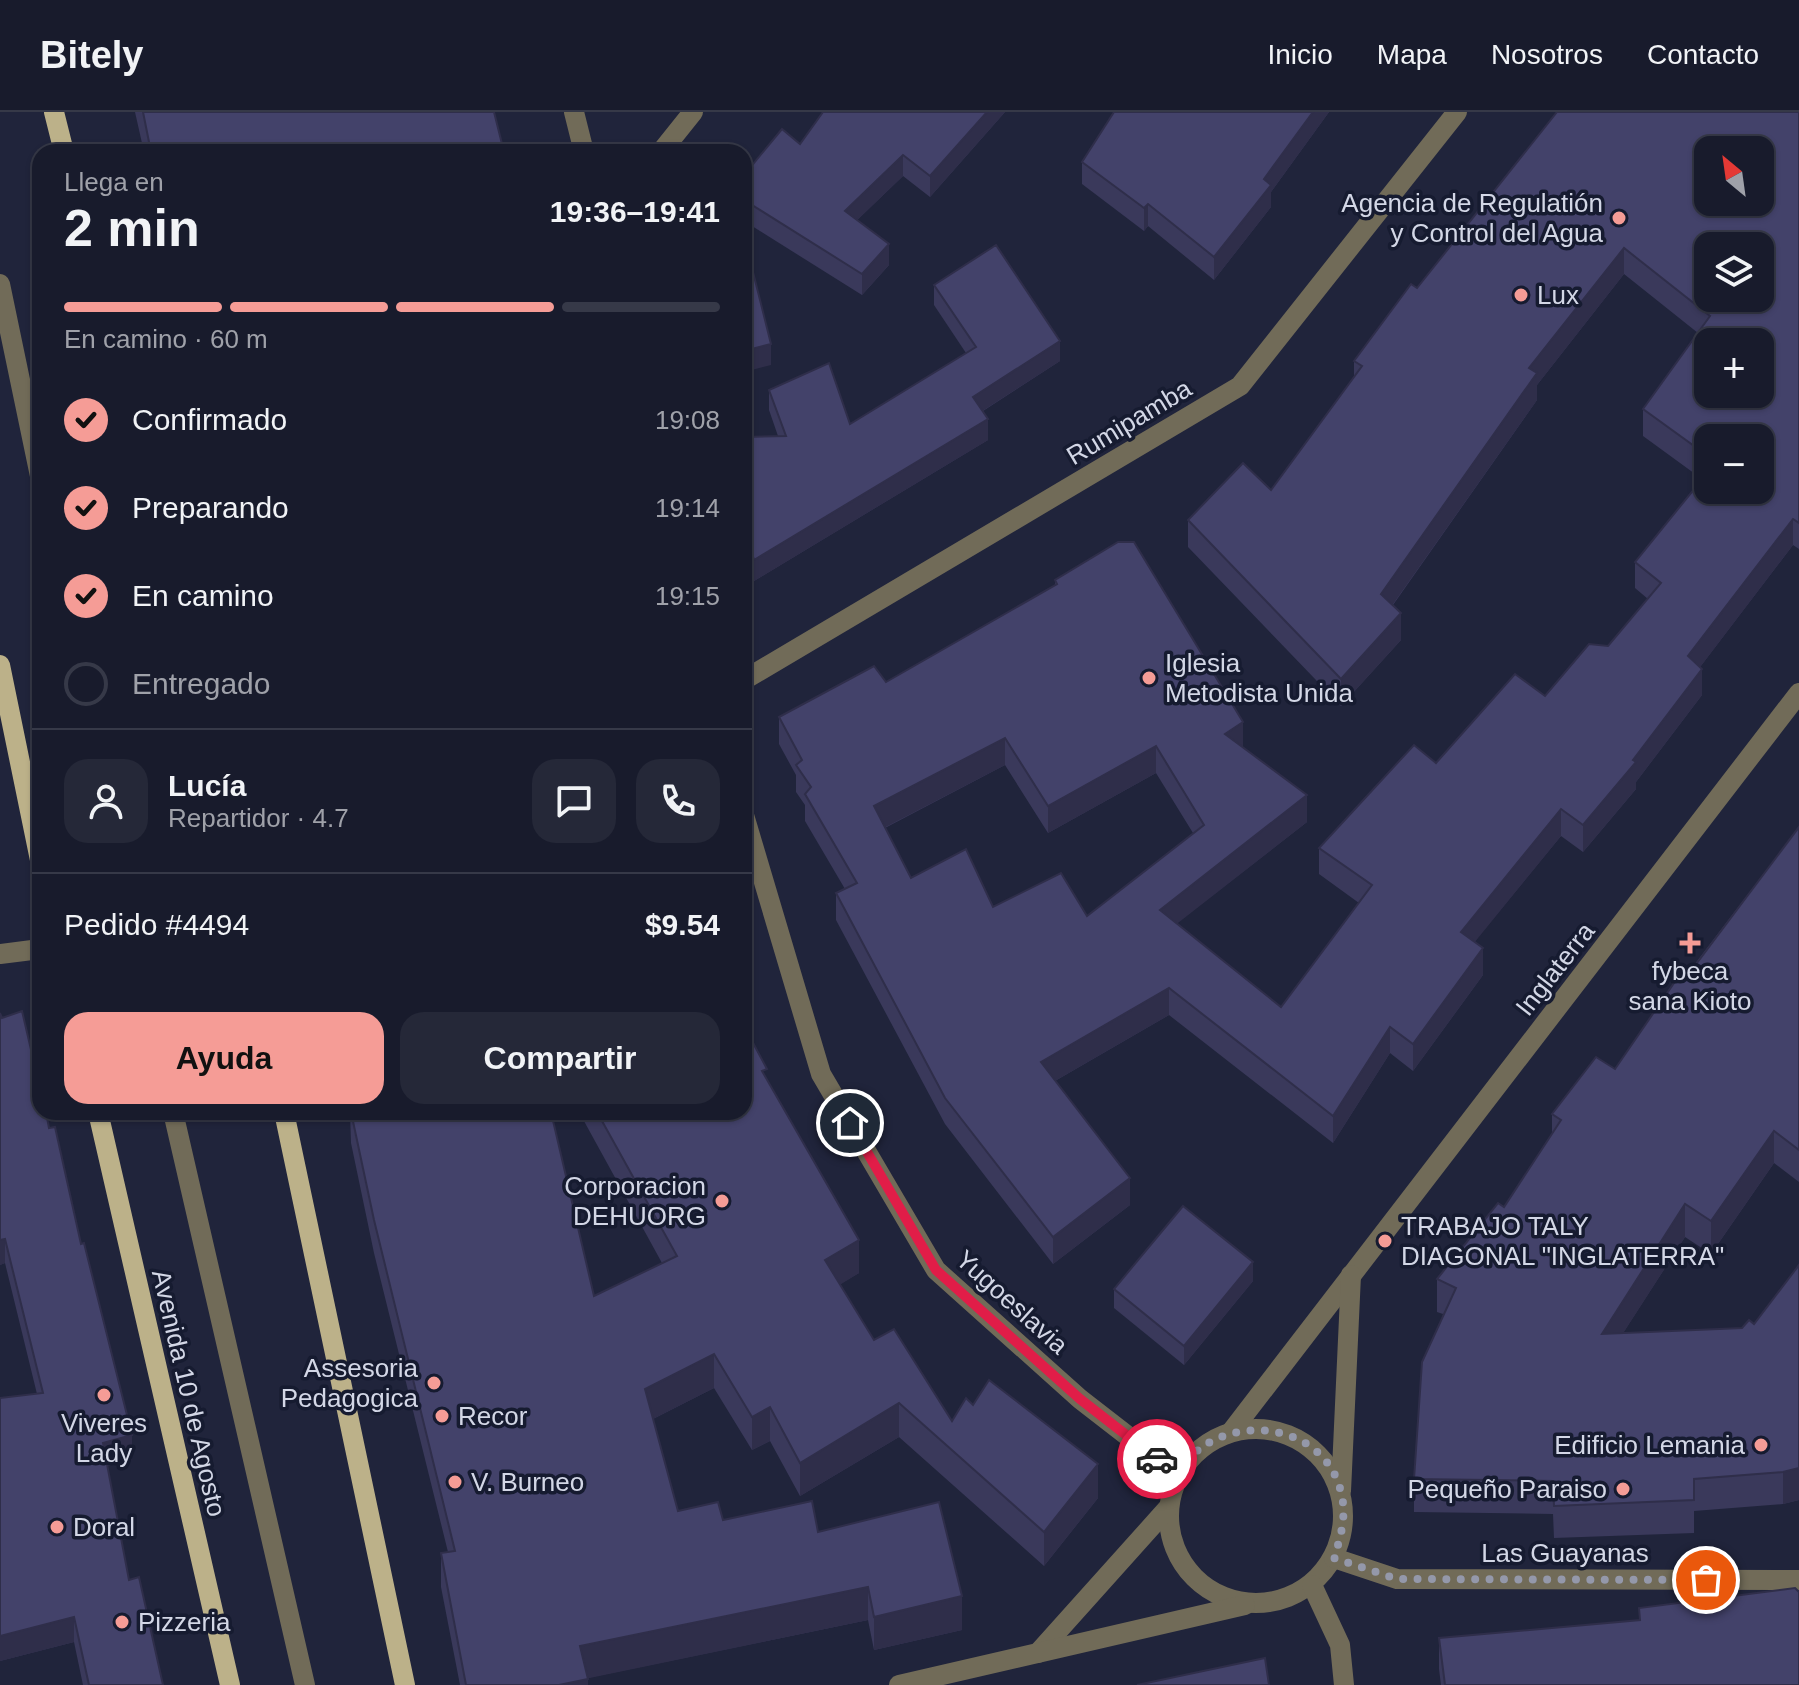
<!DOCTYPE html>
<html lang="es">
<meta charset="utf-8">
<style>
:root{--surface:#181b2c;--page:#252838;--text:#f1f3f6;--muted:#9fa1a9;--line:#363948;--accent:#f59c96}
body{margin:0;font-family:Arial,sans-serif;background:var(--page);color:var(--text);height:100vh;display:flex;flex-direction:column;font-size:30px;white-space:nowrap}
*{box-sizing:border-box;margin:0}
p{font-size:26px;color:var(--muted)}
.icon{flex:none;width:44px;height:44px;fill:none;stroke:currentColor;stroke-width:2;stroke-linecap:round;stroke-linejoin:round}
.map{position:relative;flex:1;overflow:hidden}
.sheet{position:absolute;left:32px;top:32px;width:720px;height:976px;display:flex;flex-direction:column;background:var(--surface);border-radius:24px;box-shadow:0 2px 6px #0004,0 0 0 2px var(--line)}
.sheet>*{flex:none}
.needle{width:52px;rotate:331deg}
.buttons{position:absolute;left:1694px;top:24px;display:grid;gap:16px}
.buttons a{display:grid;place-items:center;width:80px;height:80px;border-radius:16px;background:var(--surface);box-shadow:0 2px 6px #0004,0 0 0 2px var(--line);font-size:40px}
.pin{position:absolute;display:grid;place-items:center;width:68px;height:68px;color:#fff;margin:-34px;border:4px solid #fff;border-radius:50%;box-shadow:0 2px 8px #0007}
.courier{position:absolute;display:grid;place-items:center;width:80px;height:80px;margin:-40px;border:6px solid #e11d48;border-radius:50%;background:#fff;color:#222;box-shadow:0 2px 10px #0007}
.overview em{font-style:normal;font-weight:700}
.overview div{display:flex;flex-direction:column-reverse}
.overview{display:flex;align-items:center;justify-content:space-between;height:136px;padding:0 32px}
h1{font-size:52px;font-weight:700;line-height:60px}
.bar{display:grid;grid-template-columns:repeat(4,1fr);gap:12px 8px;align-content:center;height:96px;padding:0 32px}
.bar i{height:10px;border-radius:6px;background:var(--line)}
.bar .selected{background:var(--accent)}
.bar p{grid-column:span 4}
.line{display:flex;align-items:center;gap:20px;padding:0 32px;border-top:2px solid var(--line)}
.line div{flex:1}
.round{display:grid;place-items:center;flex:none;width:84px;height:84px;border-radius:24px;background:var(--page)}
ol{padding:0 32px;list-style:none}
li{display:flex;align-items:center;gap:24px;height:88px}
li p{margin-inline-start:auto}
li .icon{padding:8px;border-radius:50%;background:var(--accent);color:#111;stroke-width:4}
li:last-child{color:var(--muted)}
li i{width:44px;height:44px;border:4px solid var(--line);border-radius:50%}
.action{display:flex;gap:16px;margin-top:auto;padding:16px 32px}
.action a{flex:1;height:92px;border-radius:24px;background:var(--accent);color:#111;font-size:32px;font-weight:700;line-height:92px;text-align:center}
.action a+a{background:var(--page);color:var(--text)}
header{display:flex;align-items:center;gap:48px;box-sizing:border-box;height:112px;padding:0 40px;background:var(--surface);border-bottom:2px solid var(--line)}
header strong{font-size:38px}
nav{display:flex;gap:44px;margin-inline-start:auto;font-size:28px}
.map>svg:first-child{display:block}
</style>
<header>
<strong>Bitely</strong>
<nav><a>Inicio</a><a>Mapa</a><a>Nosotros</a><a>Contacto</a></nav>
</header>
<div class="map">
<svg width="1799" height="1573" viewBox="0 0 1799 1573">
<rect width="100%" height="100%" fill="#20243b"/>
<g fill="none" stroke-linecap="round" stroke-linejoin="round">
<g stroke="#716b58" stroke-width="20">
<polyline points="574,0 584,40"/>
<polyline points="661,40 693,0"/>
<polyline points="0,172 40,364"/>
<polyline points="744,568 1240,274 1457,0"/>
<polyline points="744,703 821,962 936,1158 1080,1287 1178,1363"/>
<polyline points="0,842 40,837"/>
<polyline points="173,1000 305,1573"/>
<circle cx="1256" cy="1404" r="87"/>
<polyline points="1231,1320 1799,581"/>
<polyline points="1341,1379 1351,1163"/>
<polyline points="1334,1446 1397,1467 1799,1468"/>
<polyline points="1312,1473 1340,1533 1344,1573"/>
<polyline points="1038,1541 1168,1396"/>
<polyline points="899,1573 1245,1493"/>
</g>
<g stroke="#bcb189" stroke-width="20">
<polyline points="54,0 64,40"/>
<polyline points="0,553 40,748"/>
<polyline points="98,1000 230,1573"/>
<polyline points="284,1000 405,1573"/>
</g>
</g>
<g fill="#3a395b" fill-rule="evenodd">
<polygon points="135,0 494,0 504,40 144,40"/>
<polygon points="1005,0 930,85 903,64 857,108 889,153 862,183 744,109 744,63 800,32"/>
<polygon points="1114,0 1329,0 1271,80 1271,95 1214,168 1148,114 1144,119 1082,72 1082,50"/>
<path d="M1799,0v437l-6,-4 -93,122 2,28 -66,87v7l-53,63 -22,-16 -87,106 9,33 -70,96 -23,-18 -57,90 -164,-128 -114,66 75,124 -77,59 -108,-140 -109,-204v-27l9,-4 -40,-68v-16l-9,-13v-17l-17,-31v-27l107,-35 169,-96v-6l188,168 64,74 -130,101 104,84 78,-104 -40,-29v-26l117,-85 109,-67 63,-50 40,-47 -13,-11v-26l67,-83 -59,-43v-27l55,-76 -74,-59 -87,111v15l-144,205 8,35 -60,66 -153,-159v-27l83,-30 83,-113v-16l63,-73zM1708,326l52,52h-52zM1005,653l43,68 108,-60 37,60 -106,83 -94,-9 -82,-29 -26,-50z"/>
<polygon points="934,173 1060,249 983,299 988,328 754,469 744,434 744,325 778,324 769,298 769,278 850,312 966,241 934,193"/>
<polygon points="1799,715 1799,1070 1774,1051 1711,1142 1685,1125 1623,1221 1742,1216 1754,1212 1799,1153 1799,1388 1783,1392 1694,1399 1694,1421 1554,1426 1553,1402 1414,1400 1414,1367 1443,1202 1437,1200 1437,1167 1504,1095 1552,1021 1552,1002 1615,957"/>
<polygon points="0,901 40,1000 81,1132 132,1348 107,1354 129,1468 163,1573 83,1573 74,1530 0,1549 0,1286 37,1282 5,1151 0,1153"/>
<polygon points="767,968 859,1161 840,1172 874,1228 952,1309 973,1293 1098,1386 1044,1454 899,1325 800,1384 770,1329 752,1338 714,1276 653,1307 678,1399 723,1408 818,1420 962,1518 874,1538 868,1508 587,1566 588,1573 460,1573 441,1475 441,1441 448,1440 374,1141 351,1031 350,1000 551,1000 594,1184 662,1151 579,1000 744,1000"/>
<polygon points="1253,1169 1184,1253 1114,1196 1114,1177"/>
<polygon points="1639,1496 1799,1573 1441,1573 1439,1557 1439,1526 1639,1508"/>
</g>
<g fill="#2f2e4a">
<polygon points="987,0 1005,0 930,85 930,64"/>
<polygon points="1313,0 1329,0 1271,80 1271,95 1214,168 1214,145 1264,67"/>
<polygon points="903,43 903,64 845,120 845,99"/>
<polygon points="1148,92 1148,114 1144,119 1144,96"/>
<polygon points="889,132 889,153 862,183 862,162"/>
<polygon points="1624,136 1624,162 1537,273 1537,288 1381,509 1381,482 1529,256"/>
<polygon points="1060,229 1060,249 973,305 973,285"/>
<polygon points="771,232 771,253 744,260 744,239"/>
<polygon points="988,307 988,328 754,469 754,448"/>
<polygon points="1793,407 1793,433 1688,571 1688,544"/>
<polygon points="1401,501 1401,528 1341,594 1341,567"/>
<polygon points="1702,557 1702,583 1636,670 1636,677 1583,740 1583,713"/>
<polygon points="1243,610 1243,637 1225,622"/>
<polygon points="1005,626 1005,653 874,721 874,694"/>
<polygon points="1156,634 1156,661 1048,721 1048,694"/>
<polygon points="1307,683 1307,710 1160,825 1160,798"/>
<polygon points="1561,697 1561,724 1461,847 1461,820"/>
<polygon points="1483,836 1483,863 1413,959 1413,932"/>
<polygon points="1169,876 1169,903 1041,977 1041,950"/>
<polygon points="1390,915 1390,941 1333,1031 1333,1004"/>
<polygon points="1774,1019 1774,1051 1711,1142 1711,1109"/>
<polygon points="1130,1066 1130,1093 1053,1152 1053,1125"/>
<polygon points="1685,1092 1685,1125 1602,1254 1602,1222"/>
<polygon points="5,1127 5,1151 0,1153 0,1128"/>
<polygon points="859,1128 859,1161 825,1182 825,1148"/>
<polygon points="1253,1150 1253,1169 1184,1253 1184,1234"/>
<polygon points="714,1242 714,1276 645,1311 645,1277"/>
<polygon points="899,1291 899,1325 800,1384 800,1351"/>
<polygon points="770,1295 770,1329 752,1338 752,1305"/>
<polygon points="132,1323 132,1348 103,1355 103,1331"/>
<polygon points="1098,1352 1098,1386 1044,1454 1044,1420"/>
<polygon points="1799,1356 1799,1388 1783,1392 1783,1360"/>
<polygon points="868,1475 868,1508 580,1568 580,1534"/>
<polygon points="962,1484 962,1518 874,1538 874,1505"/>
<polygon points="74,1505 74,1530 0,1549 0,1524"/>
<polygon points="588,1567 588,1573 559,1573"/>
</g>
<g fill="#43426a" stroke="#2f2e4a" stroke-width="2" fill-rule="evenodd">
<polygon points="143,0 494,0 504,40 151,40"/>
<polygon points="823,0 987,0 930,64 903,43 845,99 889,132 862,162 744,88 744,63 782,17 800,32"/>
<polygon points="1114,0 1313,0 1264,67 1271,73 1214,145 1148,92 1144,96 1082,50"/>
<path d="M1557,0h242v411l-6,-4 -105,137 14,13 -69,91 3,2 -53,63 -22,-16 -100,123 22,16 -70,96 -23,-17 -57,89 -164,-128 -128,74 89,116 -77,59 -108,-139 -109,-205 21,-10 -52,-89 6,-7 -15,-22 6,-5 -23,-43 95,-51 12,16 171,-98 -2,-4 63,-38h16l109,180 -18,12 82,61 -147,115 121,97 91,-122 -53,-37 95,-103 22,18 79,-89 30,22 44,-52 19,2 53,-63 -26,-21 73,-90v18h52v-52h-52v18l-65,-47 67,-93 -86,-68 -95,120 8,5 -156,221 20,19 -60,66 -153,-159 55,-57 28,27 91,-124 -8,-5 57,-77 6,4zM1708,38h52v52h-52zM1708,134h52v52h-52zM1708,230h52v52h-52zM1005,626l43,68 108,-60 48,79 -117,91 -26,-43 -68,34 -27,-58 -55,29 -37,-72z"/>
<polygon points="744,124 771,232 744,239"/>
<polygon points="996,133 1060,229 973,285 988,307 754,448 744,414 744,325 786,324 769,278 829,251 850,312 976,235 934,173"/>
<polygon points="1799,715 1799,1038 1774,1019 1711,1109 1685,1092 1602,1222 1742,1216 1749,1208 1754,1212 1799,1153 1799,1356 1783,1360 1694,1367 1694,1388 1554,1394 1553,1369 1414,1367 1422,1250 1456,1176 1437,1167 1498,1091 1504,1095 1561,1008 1552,1002 1596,945 1615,957 1685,855 1691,859"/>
<polygon points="22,899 40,976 40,1000 46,1000 49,1016 55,1015 81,1132 84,1131 132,1323 103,1331 129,1468 139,1465 163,1573 89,1573 74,1505 0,1524 0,1286 43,1281 5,1127 0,1128 0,901 2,906"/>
<polygon points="744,914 767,957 762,959 859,1128 825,1148 874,1228 894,1217 952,1309 966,1286 973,1293 989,1268 1098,1352 1044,1420 899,1291 800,1351 770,1295 752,1305 714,1242 645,1277 678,1399 718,1390 723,1408 812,1389 818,1420 939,1390 962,1484 874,1505 868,1475 580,1534 588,1567 559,1573 466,1573 441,1441 455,1439 374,1108 351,1000 551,1000 594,1184 677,1144 597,1000 744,1000"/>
<polygon points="1183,1094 1253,1150 1184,1234 1114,1177"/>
<polygon points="1795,1476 1799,1480 1799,1573 1445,1573 1439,1526 1640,1508 1639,1496"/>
<polygon points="1265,1546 1269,1573 1137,1573"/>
</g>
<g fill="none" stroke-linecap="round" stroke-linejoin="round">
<path stroke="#9498aa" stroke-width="8" stroke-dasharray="0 14.4" d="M1157,1347l21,16c7,-9 15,-22 24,-28 48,-33 124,-17 139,45 6,23 0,44 -7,66l63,21 309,1"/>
<polyline stroke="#e11d48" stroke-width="10" points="850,1011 936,1158 1080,1287 1157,1347"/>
</g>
<g fill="#f59c96" stroke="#161b30" stroke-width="3">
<circle cx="1619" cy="106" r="8"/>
<circle cx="1521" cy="183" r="8"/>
<circle cx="1149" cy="566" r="8"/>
<path d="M1686 819h8v8h8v8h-8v8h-8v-8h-8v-8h8z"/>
<circle cx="722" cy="1089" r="8"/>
<circle cx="1385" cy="1129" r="8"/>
<circle cx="434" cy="1271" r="8"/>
<circle cx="104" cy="1283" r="8"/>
<circle cx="442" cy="1304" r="8"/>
<circle cx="1761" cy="1333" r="8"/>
<circle cx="455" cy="1370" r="8"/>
<circle cx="1623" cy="1377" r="8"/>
<circle cx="57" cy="1415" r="8"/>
<circle cx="122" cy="1510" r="8"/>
</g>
<g text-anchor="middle" stroke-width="7" stroke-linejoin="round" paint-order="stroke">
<g font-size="26" fill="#d3d7e6" stroke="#161b30" text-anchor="start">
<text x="1603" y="100" text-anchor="end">Agencia de Regulatión<tspan x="1603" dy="30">y Control del Agua</tspan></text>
<text x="1537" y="192">Lux</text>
<text x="1165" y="560">Iglesia<tspan x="1165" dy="30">Metodista Unida</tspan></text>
<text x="1690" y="868" text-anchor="middle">fybeca<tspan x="1690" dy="30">sana Kioto</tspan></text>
<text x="706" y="1083" text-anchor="end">Corporacion<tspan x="706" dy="30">DEHUORG</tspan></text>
<text x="1401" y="1123">TRABAJO TALY<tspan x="1401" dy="30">DIAGONAL "INGLATERRA"</tspan></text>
<text x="418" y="1265" text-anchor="end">Assesoria<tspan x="418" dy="30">Pedagogica</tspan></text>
<text x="458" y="1313">Recor</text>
<text x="104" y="1320" text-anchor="middle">Viveres<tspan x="104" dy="30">Lady</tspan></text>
<text x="1745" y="1342" text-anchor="end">Edificio Lemania</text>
<text x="471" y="1379">V. Burneo</text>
<text x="1607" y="1386" text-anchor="end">Pequeño Paraiso</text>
<text x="73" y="1424">Doral</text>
<text x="138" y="1519">Pizzeria</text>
</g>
<g font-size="26" fill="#d3d7e6" stroke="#161b30">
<text transform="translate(1129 310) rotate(-31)" y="9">Rumipamba</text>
<text transform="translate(1555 857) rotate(-52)" y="9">Inglaterra</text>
<text transform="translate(1012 1190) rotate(42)" y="9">Yugoeslavia</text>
<text transform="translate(189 1281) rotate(77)" y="9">Avenida 10 de Agosto</text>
<text x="1565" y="1450">Las Guayanas</text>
</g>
</g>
</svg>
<div class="buttons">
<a><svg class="needle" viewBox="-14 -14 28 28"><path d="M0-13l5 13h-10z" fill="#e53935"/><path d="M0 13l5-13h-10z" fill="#9fa1a9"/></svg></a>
<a><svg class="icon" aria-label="layers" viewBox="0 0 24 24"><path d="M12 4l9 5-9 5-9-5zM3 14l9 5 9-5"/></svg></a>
<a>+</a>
<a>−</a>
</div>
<div class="pin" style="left:1706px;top:1468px;background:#ea580c"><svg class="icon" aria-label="bag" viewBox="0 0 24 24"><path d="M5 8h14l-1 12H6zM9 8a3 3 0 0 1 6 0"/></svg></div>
<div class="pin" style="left:850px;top:1011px;background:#1f2937"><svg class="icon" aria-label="home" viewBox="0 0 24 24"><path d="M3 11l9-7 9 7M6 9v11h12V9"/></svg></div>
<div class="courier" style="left:1157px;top:1347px"><svg class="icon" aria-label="car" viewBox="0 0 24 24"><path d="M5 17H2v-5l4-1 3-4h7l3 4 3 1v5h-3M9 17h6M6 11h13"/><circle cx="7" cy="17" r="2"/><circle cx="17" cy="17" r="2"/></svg></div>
<section class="sheet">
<div class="overview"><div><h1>2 min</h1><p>Llega en</p></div><em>19:36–19:41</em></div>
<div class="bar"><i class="selected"></i><i class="selected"></i><i class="selected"></i><i></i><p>En camino · 60 m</p></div>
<ol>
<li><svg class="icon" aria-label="check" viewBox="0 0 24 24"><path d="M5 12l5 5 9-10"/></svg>Confirmado<p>19:08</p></li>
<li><svg class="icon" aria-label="check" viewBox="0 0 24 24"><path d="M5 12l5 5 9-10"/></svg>Preparando<p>19:14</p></li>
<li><svg class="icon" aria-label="check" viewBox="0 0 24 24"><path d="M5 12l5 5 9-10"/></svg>En camino<p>19:15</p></li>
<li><i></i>Entregado</li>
</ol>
<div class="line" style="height:144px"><a class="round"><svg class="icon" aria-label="person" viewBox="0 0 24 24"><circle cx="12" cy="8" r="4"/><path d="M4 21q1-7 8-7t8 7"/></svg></a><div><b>Lucía</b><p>Repartidor · 4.7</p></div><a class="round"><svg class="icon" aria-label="chat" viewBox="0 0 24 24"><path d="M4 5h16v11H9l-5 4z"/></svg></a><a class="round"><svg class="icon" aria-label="phone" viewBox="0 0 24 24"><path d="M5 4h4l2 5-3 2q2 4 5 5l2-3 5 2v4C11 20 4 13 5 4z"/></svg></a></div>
<div class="line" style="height:104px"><div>Pedido #4494</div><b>$9.54</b></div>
<div class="action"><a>Ayuda</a><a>Compartir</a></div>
</section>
</div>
